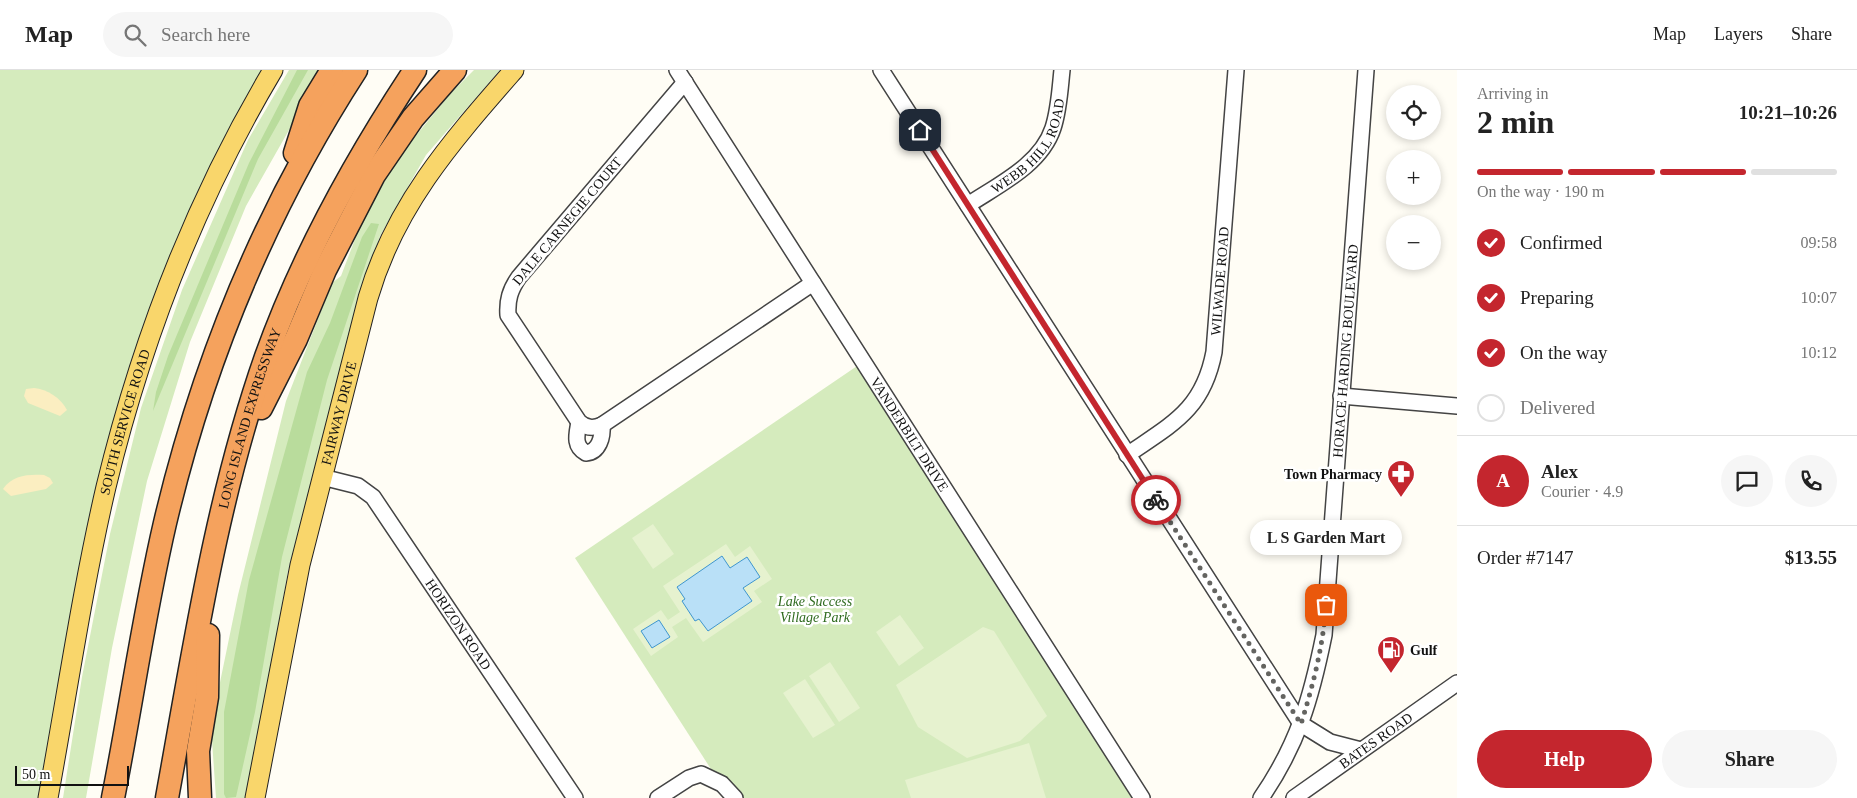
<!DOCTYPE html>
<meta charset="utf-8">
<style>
:root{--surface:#fff;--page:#f6f6f6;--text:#222;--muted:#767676;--line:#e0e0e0;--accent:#c4262e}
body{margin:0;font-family:Georgia,serif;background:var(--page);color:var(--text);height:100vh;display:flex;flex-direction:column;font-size:19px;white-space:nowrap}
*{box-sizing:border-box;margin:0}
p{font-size:16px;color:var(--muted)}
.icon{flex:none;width:28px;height:28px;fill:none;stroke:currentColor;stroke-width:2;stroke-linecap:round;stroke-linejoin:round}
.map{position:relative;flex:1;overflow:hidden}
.panel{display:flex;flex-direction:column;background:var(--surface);width:400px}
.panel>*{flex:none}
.buttons{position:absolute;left:1386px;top:15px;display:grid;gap:10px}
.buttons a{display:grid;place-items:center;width:55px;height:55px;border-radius:50%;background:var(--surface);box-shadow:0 2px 8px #0003;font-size:25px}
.scale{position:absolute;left:15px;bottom:12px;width:114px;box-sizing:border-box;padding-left:5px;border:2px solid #111;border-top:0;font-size:14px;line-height:18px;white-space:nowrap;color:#111;-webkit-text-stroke:4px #fff;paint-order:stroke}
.pin{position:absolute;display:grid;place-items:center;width:42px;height:42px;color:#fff;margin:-21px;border-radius:10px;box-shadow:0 2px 8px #0006}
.courier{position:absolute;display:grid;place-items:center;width:50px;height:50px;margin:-25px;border:4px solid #c4262e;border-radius:50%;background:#fff;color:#222;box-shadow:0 1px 6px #0007}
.bubble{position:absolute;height:35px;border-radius:18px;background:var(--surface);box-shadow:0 2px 8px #0003;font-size:16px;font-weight:700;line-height:35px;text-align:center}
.summary em{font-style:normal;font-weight:700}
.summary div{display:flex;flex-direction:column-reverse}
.summary{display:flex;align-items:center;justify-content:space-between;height:85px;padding:0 20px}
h1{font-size:32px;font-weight:700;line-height:38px}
.bar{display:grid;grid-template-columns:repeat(4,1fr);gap:8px 5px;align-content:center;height:60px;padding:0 20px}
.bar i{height:6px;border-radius:4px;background:var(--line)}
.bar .selected{background:var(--accent)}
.bar p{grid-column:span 4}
.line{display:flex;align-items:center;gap:12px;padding:0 20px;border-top:1px solid var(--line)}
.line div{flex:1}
.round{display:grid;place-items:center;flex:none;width:52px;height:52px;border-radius:26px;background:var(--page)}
ol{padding:0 20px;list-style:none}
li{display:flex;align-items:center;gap:15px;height:55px}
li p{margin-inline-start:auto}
li .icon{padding:5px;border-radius:50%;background:var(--accent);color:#fff;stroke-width:4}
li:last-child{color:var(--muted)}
li i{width:28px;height:28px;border:2px solid var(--line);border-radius:50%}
.primary-button{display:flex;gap:10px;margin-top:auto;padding:10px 20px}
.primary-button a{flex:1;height:58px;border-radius:30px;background:var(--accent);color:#fff;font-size:20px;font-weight:700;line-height:58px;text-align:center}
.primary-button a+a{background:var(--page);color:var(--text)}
header{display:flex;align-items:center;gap:30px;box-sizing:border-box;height:70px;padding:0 25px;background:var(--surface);border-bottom:1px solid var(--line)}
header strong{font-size:24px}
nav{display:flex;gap:28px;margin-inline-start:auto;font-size:18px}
.search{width:350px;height:45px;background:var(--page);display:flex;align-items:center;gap:12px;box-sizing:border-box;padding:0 18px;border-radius:28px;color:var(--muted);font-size:19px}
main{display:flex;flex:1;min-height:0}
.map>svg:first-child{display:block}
</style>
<header>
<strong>Map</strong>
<div class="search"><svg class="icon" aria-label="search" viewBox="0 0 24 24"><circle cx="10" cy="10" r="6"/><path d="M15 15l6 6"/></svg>Search here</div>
<nav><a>Map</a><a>Layers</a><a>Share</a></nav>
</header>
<main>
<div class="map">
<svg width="1457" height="728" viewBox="0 0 1457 728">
<rect width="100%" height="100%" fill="#fffdf5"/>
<g fill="#d5ebbd">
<polygon points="0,0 271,0 230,72 124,341 45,728 0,728"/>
<polygon points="289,0 323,0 246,136 190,272 147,411 112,578 86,728 63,728 82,607 110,464 141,338 182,220 248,70"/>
<polygon points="474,0 500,0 426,85 380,166 342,291 288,501 247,728 216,728 211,656 238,525 286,331 332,213 341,206 360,156 396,90 450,24"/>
<polygon points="863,292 1141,728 735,728 718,710 575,488"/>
</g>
<g fill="#b9dc9c">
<polygon points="297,0 308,0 258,89 153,341 156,322 168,286 249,93"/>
<polygon points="371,153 379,154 327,310 282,487 255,642 236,727 226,728 224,724 224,642 249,510 307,302 330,253 362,167"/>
</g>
<g fill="#fbeec1">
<path d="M34,318c13,1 27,10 33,22l-7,6 -32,-13 -4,-7 2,-7z"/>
<path d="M44,405l6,3 3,5 -7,6 -35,7 -8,-7c9,-14 26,-15 41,-14z"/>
</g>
<g fill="#e6f2cf">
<polygon points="653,454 674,484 653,499 632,468"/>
<polygon points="726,474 735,487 750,476 772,509 754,521 762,532 703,572 686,548 672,557 678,567 651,586 633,559 661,540 668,550 680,542 663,516"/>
<polygon points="900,545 924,578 899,596 876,562"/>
<polygon points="983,557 994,561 1047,646 1020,671 967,688 918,657 896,615"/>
<polygon points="830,592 860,638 839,652 809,606"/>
<polygon points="805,609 835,655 813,668 783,623"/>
<polygon points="1029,673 1046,728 911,728 905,710"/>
</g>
<g fill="#b9e0f7" stroke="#3f96cf">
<polygon points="722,486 730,498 747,487 760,507 743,518 752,531 708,561 699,549 695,551 682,531 685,529 677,517"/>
<polygon points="659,550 670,567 652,578 641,561"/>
</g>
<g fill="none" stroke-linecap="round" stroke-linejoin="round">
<defs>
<g id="minor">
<path id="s1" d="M677,0l465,728"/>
<polyline points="881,0 1301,654 1330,672 1361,680"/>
<path d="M685,12l-166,195c-9,13 -12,23 -11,38l71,107c7,6 14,7 23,3l211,-142"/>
<path id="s2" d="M968,135c30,-20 73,-40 85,-77 6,-18 7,-39 9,-58"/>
<polyline points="1341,326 1457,336"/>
<path d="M579,352c-2,12 -6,24 7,31 13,-1 17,-16 16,-28"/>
<path id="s3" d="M1127,385c45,-31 76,-45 87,-103l22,-282"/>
<path id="s4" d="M322,407l36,9 15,11 202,301"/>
<polyline points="658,728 689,708 701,704 722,714 735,728"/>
<path id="s5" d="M1261,728c37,-54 50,-99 63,-163l42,-565"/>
<path id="s6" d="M1294,728l163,-115"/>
</g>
<g id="major">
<path id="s7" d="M48,728c19,-103 34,-208 58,-311 35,-145 90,-288 167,-417"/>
<path id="s8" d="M255,728l45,-233 68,-267c27,-93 84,-157 146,-228"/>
</g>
<g id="highway">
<polyline points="295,83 310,36 332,0"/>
<polyline points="261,338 296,269 325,200 374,105 413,48 455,0"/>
<path d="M113,728c18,-91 31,-185 52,-275 38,-161 101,-314 191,-453"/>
<path id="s9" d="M167,728c27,-148 49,-298 99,-441 36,-101 90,-198 149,-287"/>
<polyline points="200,728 198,681 207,627 208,565"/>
</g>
</defs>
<use href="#minor" stroke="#444" stroke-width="18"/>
<use href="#major" stroke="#222" stroke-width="21"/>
<use href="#highway" stroke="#222" stroke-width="25"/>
<use href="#minor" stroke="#fff" stroke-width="15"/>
<use href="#major" stroke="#f9d66b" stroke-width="19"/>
<use href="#highway" stroke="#f5a25d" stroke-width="22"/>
</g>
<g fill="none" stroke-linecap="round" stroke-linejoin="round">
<path stroke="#646461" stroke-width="5" stroke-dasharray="0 9" d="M1156,430l145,224c12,-39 22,-77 25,-119"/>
<polyline stroke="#c4262e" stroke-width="6" points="920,60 1156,430"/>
</g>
<defs>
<symbol id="pharmacy-pin" viewBox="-11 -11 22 30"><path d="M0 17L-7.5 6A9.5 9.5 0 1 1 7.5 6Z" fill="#c4262e" stroke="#fff"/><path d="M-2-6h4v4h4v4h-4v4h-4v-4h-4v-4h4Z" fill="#fff"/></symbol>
<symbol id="fuel-pin" viewBox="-11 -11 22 30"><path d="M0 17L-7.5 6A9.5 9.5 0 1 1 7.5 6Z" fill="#c4262e" stroke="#fff"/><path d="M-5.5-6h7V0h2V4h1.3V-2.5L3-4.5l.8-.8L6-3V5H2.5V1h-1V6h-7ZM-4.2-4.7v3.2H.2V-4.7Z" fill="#fff"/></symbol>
</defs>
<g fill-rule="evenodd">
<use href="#pharmacy-pin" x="1385" y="388" width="32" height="43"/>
<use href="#fuel-pin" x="1375" y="564" width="32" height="43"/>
</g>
<g text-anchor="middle" stroke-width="5" stroke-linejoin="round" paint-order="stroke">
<g font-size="14" fill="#111" stroke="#fff">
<text dy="5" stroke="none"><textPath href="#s2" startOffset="88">WEBB HILL ROAD</textPath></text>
<text transform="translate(567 151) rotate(-50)" y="5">DALE CARNEGIE COURT</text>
<text dy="5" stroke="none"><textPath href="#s3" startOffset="211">WILWADE ROAD</textPath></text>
<text dy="5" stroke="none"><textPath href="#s5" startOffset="461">HORACE HARDING BOULEVARD</textPath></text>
<text dy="5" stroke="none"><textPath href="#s8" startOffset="394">FAIRWAY DRIVE</textPath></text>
<text dy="5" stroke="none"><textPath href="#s9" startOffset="389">LONG ISLAND EXPRESSWAY</textPath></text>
<text dy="5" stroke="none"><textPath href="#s7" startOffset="384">SOUTH SERVICE ROAD</textPath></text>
<text dy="5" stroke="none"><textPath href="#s1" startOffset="432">VANDERBILT DRIVE</textPath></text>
<text dy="5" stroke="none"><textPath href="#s4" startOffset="209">HORIZON ROAD</textPath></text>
<text dy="5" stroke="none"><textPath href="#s6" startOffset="100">BATES ROAD</textPath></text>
</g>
<g font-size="14" font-weight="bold" fill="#111" stroke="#fff" text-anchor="end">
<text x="1382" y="409">Town Pharmacy</text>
<text x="1410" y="585" text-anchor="start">Gulf</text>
</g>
<g font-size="14" font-style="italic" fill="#2f6b1f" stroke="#fff">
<text x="815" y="536">Lake Success<tspan x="815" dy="16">Village Park</tspan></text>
</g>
</g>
</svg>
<div class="buttons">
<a><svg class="icon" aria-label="locate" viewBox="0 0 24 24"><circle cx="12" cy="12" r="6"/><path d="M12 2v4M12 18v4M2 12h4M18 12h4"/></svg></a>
<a>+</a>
<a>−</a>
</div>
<div class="scale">50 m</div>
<div class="pin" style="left:1326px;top:535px;background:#ea580c"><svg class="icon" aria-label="bag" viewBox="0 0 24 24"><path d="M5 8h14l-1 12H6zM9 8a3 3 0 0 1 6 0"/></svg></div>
<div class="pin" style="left:920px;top:60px;background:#1f2937"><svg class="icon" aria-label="home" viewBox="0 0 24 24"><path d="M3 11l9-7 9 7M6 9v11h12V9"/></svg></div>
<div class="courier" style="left:1156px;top:430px"><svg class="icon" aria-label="bike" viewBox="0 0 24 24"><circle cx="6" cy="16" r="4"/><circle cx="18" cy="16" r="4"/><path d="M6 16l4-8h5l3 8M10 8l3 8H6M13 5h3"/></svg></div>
<div class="bubble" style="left:1250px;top:450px;width:152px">L S Garden Mart</div>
</div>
<section class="panel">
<div class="summary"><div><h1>2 min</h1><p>Arriving in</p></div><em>10:21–10:26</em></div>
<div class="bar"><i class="selected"></i><i class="selected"></i><i class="selected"></i><i></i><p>On the way · 190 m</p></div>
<ol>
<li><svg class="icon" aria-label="check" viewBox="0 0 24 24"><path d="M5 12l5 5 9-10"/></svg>Confirmed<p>09:58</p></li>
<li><svg class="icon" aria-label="check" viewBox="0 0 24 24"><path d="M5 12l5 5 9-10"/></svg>Preparing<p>10:07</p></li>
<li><svg class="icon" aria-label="check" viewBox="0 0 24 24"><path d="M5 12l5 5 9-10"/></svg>On the way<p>10:12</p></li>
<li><i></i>Delivered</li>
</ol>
<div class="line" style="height:90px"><b class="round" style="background:var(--accent);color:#fff">A</b><div><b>Alex</b><p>Courier · 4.9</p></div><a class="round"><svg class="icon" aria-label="chat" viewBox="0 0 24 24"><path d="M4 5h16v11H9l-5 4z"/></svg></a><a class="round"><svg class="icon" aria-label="phone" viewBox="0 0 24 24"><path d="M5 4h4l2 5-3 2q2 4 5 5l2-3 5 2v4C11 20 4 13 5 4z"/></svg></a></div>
<div class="line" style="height:65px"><div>Order #7147</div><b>$13.55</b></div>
<div class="primary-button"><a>Help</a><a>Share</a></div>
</section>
</main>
